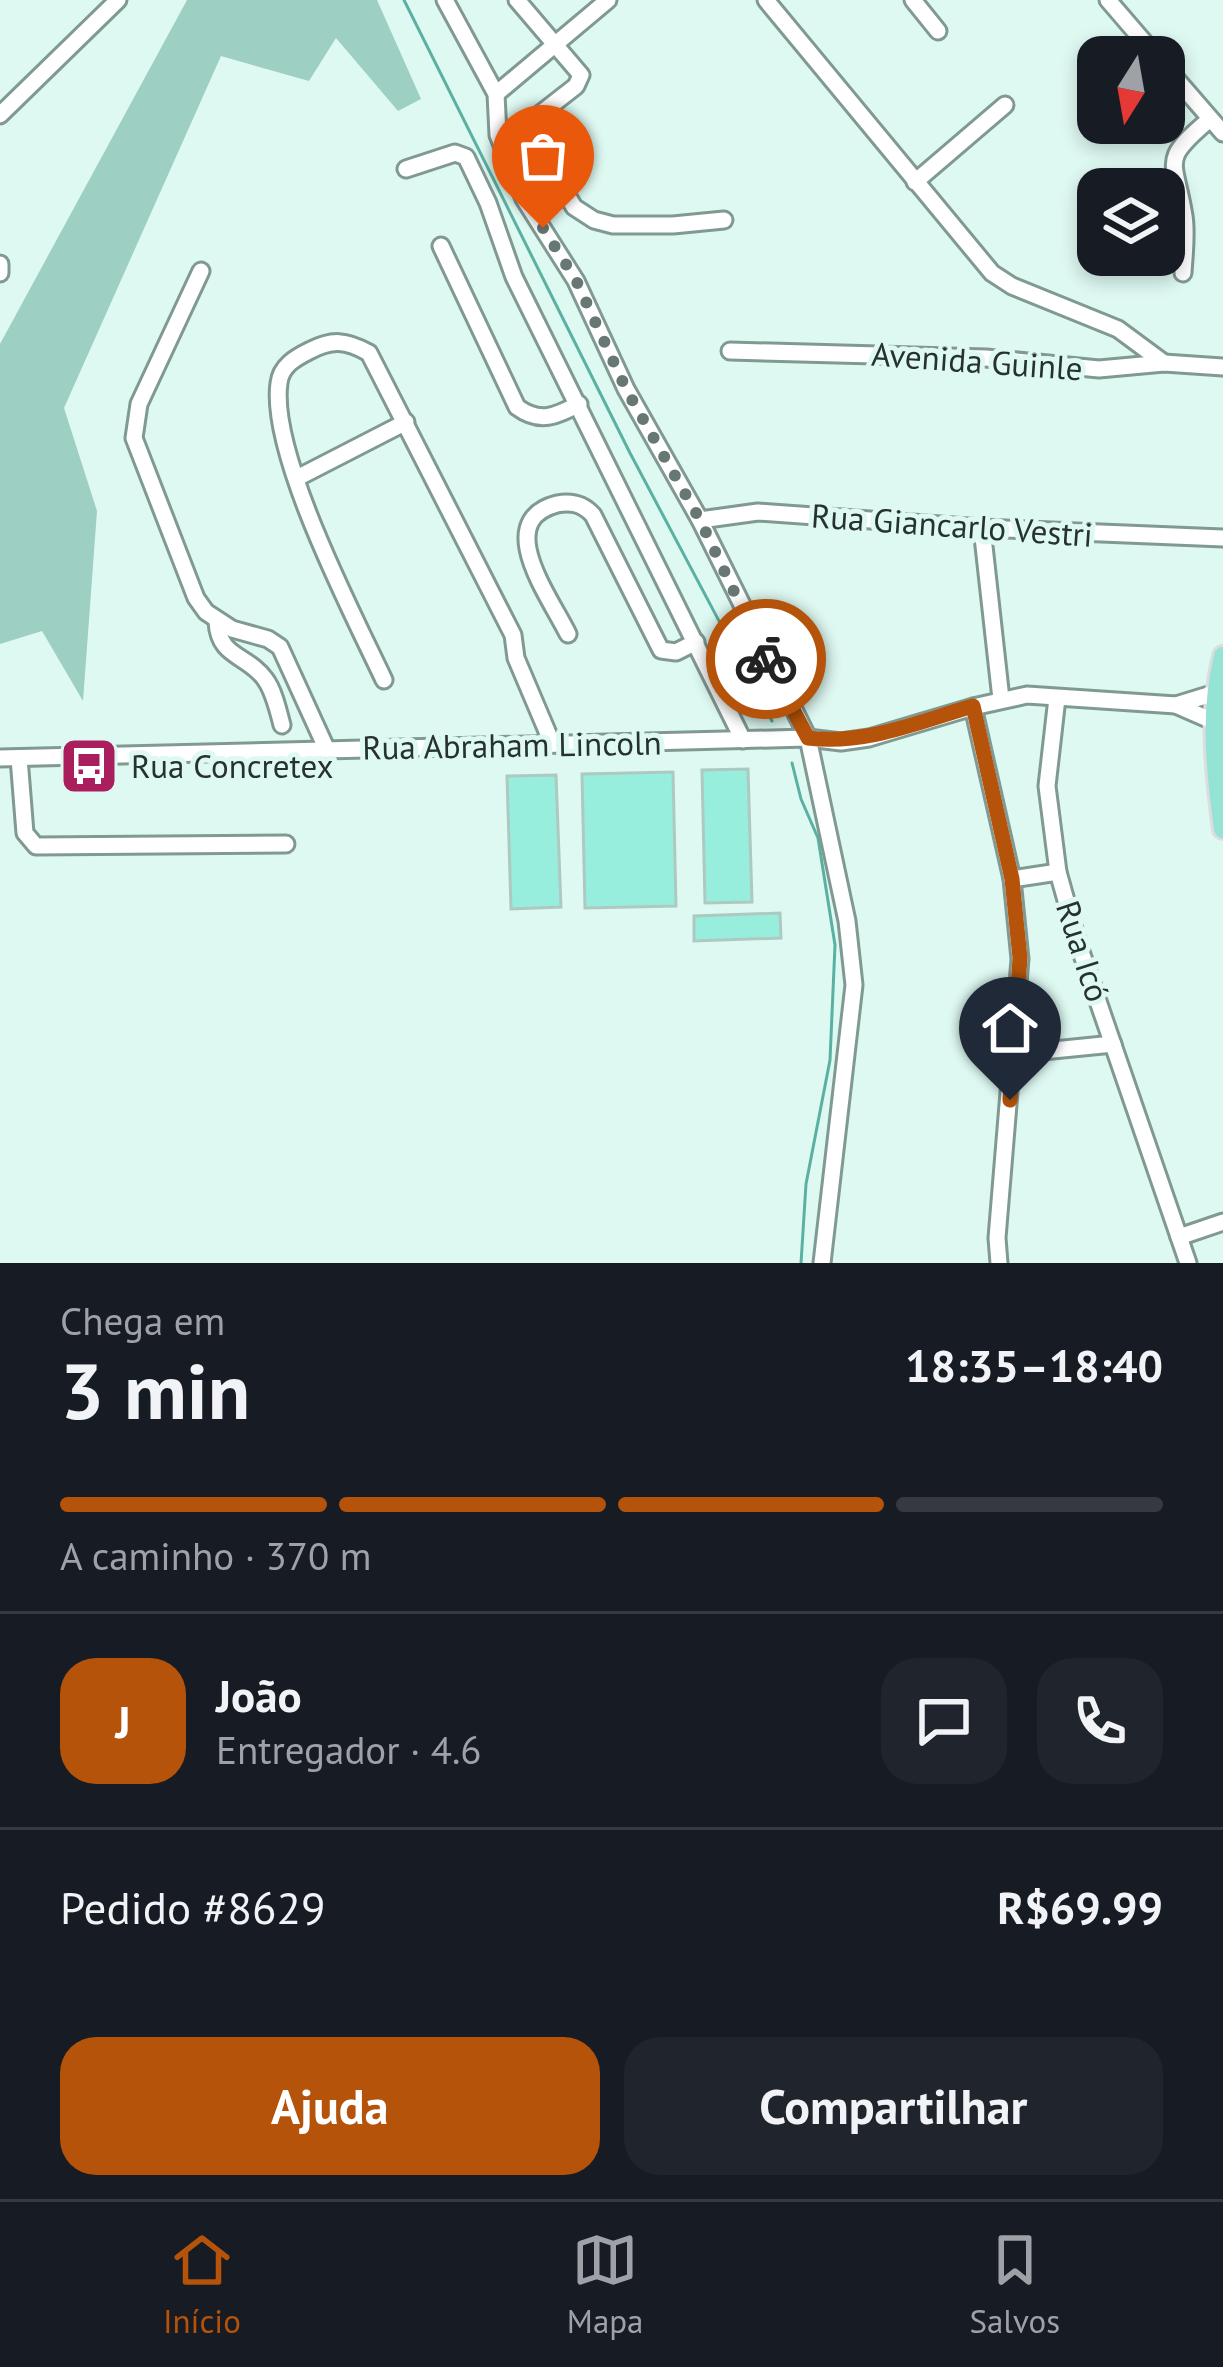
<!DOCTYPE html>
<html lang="pt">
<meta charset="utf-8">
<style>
:root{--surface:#171b24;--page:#20242c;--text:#f1f3f6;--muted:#9ea1a6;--line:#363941;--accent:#b45309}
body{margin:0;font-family:"PT Sans",sans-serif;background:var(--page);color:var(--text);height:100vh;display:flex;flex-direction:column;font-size:45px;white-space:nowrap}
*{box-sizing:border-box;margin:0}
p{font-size:39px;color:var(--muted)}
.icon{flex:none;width:66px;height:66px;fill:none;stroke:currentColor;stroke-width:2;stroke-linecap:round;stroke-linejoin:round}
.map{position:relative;height:1263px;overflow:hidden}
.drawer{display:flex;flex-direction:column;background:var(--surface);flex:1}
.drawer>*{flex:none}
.needle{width:78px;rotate:191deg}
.buttons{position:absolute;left:1077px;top:36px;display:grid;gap:24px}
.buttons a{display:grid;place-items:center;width:108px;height:108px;border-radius:24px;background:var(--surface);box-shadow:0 6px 18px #0003;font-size:60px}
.pin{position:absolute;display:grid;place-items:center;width:102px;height:102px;color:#fff;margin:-123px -51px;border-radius:50% 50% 50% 0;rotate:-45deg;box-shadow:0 0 12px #0007}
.pin .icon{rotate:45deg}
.courier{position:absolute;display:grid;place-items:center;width:120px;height:120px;margin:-60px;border:9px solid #b45309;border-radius:50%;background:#fff;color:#222;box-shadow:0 3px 15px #0007}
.summary em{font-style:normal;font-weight:700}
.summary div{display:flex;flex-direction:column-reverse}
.summary{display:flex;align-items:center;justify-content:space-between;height:204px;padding:0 60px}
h1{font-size:78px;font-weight:700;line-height:90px}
.bar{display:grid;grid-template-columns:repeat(4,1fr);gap:18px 12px;align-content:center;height:144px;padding:0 60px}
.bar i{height:15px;border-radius:9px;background:var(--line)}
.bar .current{background:var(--accent)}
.bar p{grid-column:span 4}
.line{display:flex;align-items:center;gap:30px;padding:0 60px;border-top:3px solid var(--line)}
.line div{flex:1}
.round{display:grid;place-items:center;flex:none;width:126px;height:126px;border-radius:36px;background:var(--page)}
.button{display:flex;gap:24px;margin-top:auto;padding:24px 60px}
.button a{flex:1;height:138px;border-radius:36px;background:var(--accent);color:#fff;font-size:48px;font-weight:700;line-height:138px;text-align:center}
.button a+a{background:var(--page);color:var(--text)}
.menu{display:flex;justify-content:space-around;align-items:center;height:168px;border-top:3px solid var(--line);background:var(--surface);font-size:33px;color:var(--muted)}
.menu a{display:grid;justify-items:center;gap:6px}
.menu .current{color:var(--accent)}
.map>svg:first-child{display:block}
</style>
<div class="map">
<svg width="1223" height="1263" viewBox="0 0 1223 1263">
<rect width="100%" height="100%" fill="#def9f2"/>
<polygon fill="#9dcfc3" points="187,0 377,0 421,99 398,111 336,38 309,81 221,56 64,408 97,511 83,701 42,631 0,644 0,344"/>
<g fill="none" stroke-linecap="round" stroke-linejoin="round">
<g stroke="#5ab1a1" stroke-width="3">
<polyline points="404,0 630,453 772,721"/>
<polyline points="792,763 801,799 818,838 835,945 830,1060 806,1184 801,1263"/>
</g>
</g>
<g fill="#97eedc" stroke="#aec9c2" stroke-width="3">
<polygon points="748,769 752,902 705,903 702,770"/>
<polygon points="673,772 676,906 585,908 582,774"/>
<polygon points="556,775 561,907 511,909 507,776"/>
<polygon points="780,913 781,938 694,941 694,916"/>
</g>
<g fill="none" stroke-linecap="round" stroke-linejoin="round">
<defs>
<g id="minor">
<polyline points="445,0 496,94 498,135 524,199 576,281 626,389 700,520 808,738 847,921 854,985 822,1263"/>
<polyline points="517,0 581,75 576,86 526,125 574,207 594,220 613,225 673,225 724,220"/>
<polyline points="766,0 992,273 1012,286 1118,329 1164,363"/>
<polyline points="913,0 938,31"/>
<polyline points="1108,0 1157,57"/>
<polyline points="1164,65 1223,133"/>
<polyline points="496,94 608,0"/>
<polyline points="0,115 118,0"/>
<polyline points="406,169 455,153 466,157 488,203 514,277 743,740"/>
<polyline points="915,182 1005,105"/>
<path d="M441,246l76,161c23,17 39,9 62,-3"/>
<polyline points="0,264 0,273"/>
<polyline points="201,271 139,404 134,438 196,598 206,612 232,629 268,639 280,647 327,750"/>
<path d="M1183,273c1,-19 4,-38 1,-57 -9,-58 -25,-54 26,-97"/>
<polyline points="730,351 986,358 1099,369 1164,363 1223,367"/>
<polyline points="297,478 406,422"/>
<polyline points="700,520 758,512 982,528 1223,538"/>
<polyline points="982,528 1001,699"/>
<path d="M217,622c2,36 30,32 48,57 9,12 13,31 17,46"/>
<path d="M568,634c-18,-37 -76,-113 -11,-130 15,-3 26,0 36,11l68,135 15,2 20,-10"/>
<path d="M384,680c-31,-66 -115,-227 -105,-297 2,-17 16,-25 30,-32 23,-12 37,-11 60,2l144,282 3,23 36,85"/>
<polyline points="1057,698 1047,786 1058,872 1078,943 1188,1263"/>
<polyline points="1176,705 1215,693"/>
<polyline points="973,707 1012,879 1020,959 997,1238 999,1263"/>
<polyline points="0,758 808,738 841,742 869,738 973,707 1027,695 1176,705 1215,722"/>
<polyline points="19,758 25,833 36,846 286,844"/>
<polyline points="1012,879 1058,872"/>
<polyline points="1014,1054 1113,1044"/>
<polyline points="1179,1237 1223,1222"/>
</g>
<path id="major" d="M1223,656c-14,57 -8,115 0,173"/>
</defs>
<use href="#minor" stroke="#809993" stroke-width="21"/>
<use href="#major" stroke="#dcdede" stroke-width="24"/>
<use href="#minor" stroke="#fff" stroke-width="15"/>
<use href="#major" stroke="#95e3d5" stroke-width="18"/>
</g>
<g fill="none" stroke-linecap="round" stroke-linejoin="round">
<polyline stroke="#677773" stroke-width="12" stroke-dasharray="0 21.6" points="543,228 576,280 626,389 700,520 766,659"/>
<path stroke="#b45309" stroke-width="15" d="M766,659l42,79c58,7 110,-16 165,-32l39,173 8,79 -10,142"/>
</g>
<defs>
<symbol id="bus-square" viewBox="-11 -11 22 22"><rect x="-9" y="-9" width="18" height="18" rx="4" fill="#aa1e5e" stroke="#def9f2"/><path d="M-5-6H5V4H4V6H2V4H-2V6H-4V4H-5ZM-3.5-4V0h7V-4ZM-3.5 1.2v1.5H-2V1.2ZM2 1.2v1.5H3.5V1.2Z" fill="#fff"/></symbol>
</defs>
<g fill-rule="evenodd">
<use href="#bus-square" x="56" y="733" width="66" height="66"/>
</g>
<g text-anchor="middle" stroke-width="10" stroke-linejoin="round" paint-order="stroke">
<g font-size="33" fill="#27312f" stroke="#def9f2">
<text transform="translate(977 361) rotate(4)" y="12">Avenida Guinle</text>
<text transform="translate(952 525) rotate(4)" y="12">Rua Giancarlo Vestri</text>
<text transform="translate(512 745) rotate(-1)" y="12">Rua Abraham Lincoln</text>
<text transform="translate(1083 951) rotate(72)" y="12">Rua Icó</text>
</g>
<g font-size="33" fill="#27312f" stroke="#def9f2" text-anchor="start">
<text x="131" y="778">Rua Concretex</text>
</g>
</g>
</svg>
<div class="buttons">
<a><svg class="needle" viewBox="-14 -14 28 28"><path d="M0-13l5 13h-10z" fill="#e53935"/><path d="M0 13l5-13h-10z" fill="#9ea1a6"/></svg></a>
<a><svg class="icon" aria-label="layers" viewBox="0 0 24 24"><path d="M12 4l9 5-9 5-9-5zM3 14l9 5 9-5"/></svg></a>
</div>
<div class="pin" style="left:543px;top:228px;background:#ea580c"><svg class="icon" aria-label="bag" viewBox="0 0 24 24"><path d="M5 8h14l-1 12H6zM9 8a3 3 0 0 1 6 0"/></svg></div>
<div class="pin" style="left:1010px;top:1100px;background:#1f2937"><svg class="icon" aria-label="home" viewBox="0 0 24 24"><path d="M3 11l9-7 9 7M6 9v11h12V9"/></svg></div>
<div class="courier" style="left:766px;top:659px"><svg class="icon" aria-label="bike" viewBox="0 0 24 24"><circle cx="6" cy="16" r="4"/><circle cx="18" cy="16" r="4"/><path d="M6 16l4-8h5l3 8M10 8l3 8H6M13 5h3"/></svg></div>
</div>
<section class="drawer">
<div class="summary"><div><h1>3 min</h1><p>Chega em</p></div><em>18:35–18:40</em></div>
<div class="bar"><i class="current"></i><i class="current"></i><i class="current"></i><i></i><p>A caminho · 370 m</p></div>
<div class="line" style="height:216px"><b class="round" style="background:var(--accent);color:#fff">J</b><div><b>João</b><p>Entregador · 4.6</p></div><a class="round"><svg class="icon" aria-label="chat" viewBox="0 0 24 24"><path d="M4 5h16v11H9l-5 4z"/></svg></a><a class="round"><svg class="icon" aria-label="phone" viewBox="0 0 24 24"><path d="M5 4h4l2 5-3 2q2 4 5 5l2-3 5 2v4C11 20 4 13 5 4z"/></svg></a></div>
<div class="line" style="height:156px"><div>Pedido #8629</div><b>R$69.99</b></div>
<div class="button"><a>Ajuda</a><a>Compartilhar</a></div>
</section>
<nav class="menu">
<a class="current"><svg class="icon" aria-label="home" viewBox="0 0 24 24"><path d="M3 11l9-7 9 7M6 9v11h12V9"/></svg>Início</a>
<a><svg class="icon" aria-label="map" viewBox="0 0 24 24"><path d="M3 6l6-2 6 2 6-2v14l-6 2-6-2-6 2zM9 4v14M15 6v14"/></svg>Mapa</a>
<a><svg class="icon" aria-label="saved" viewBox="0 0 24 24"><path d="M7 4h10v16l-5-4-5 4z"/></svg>Salvos</a>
</nav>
